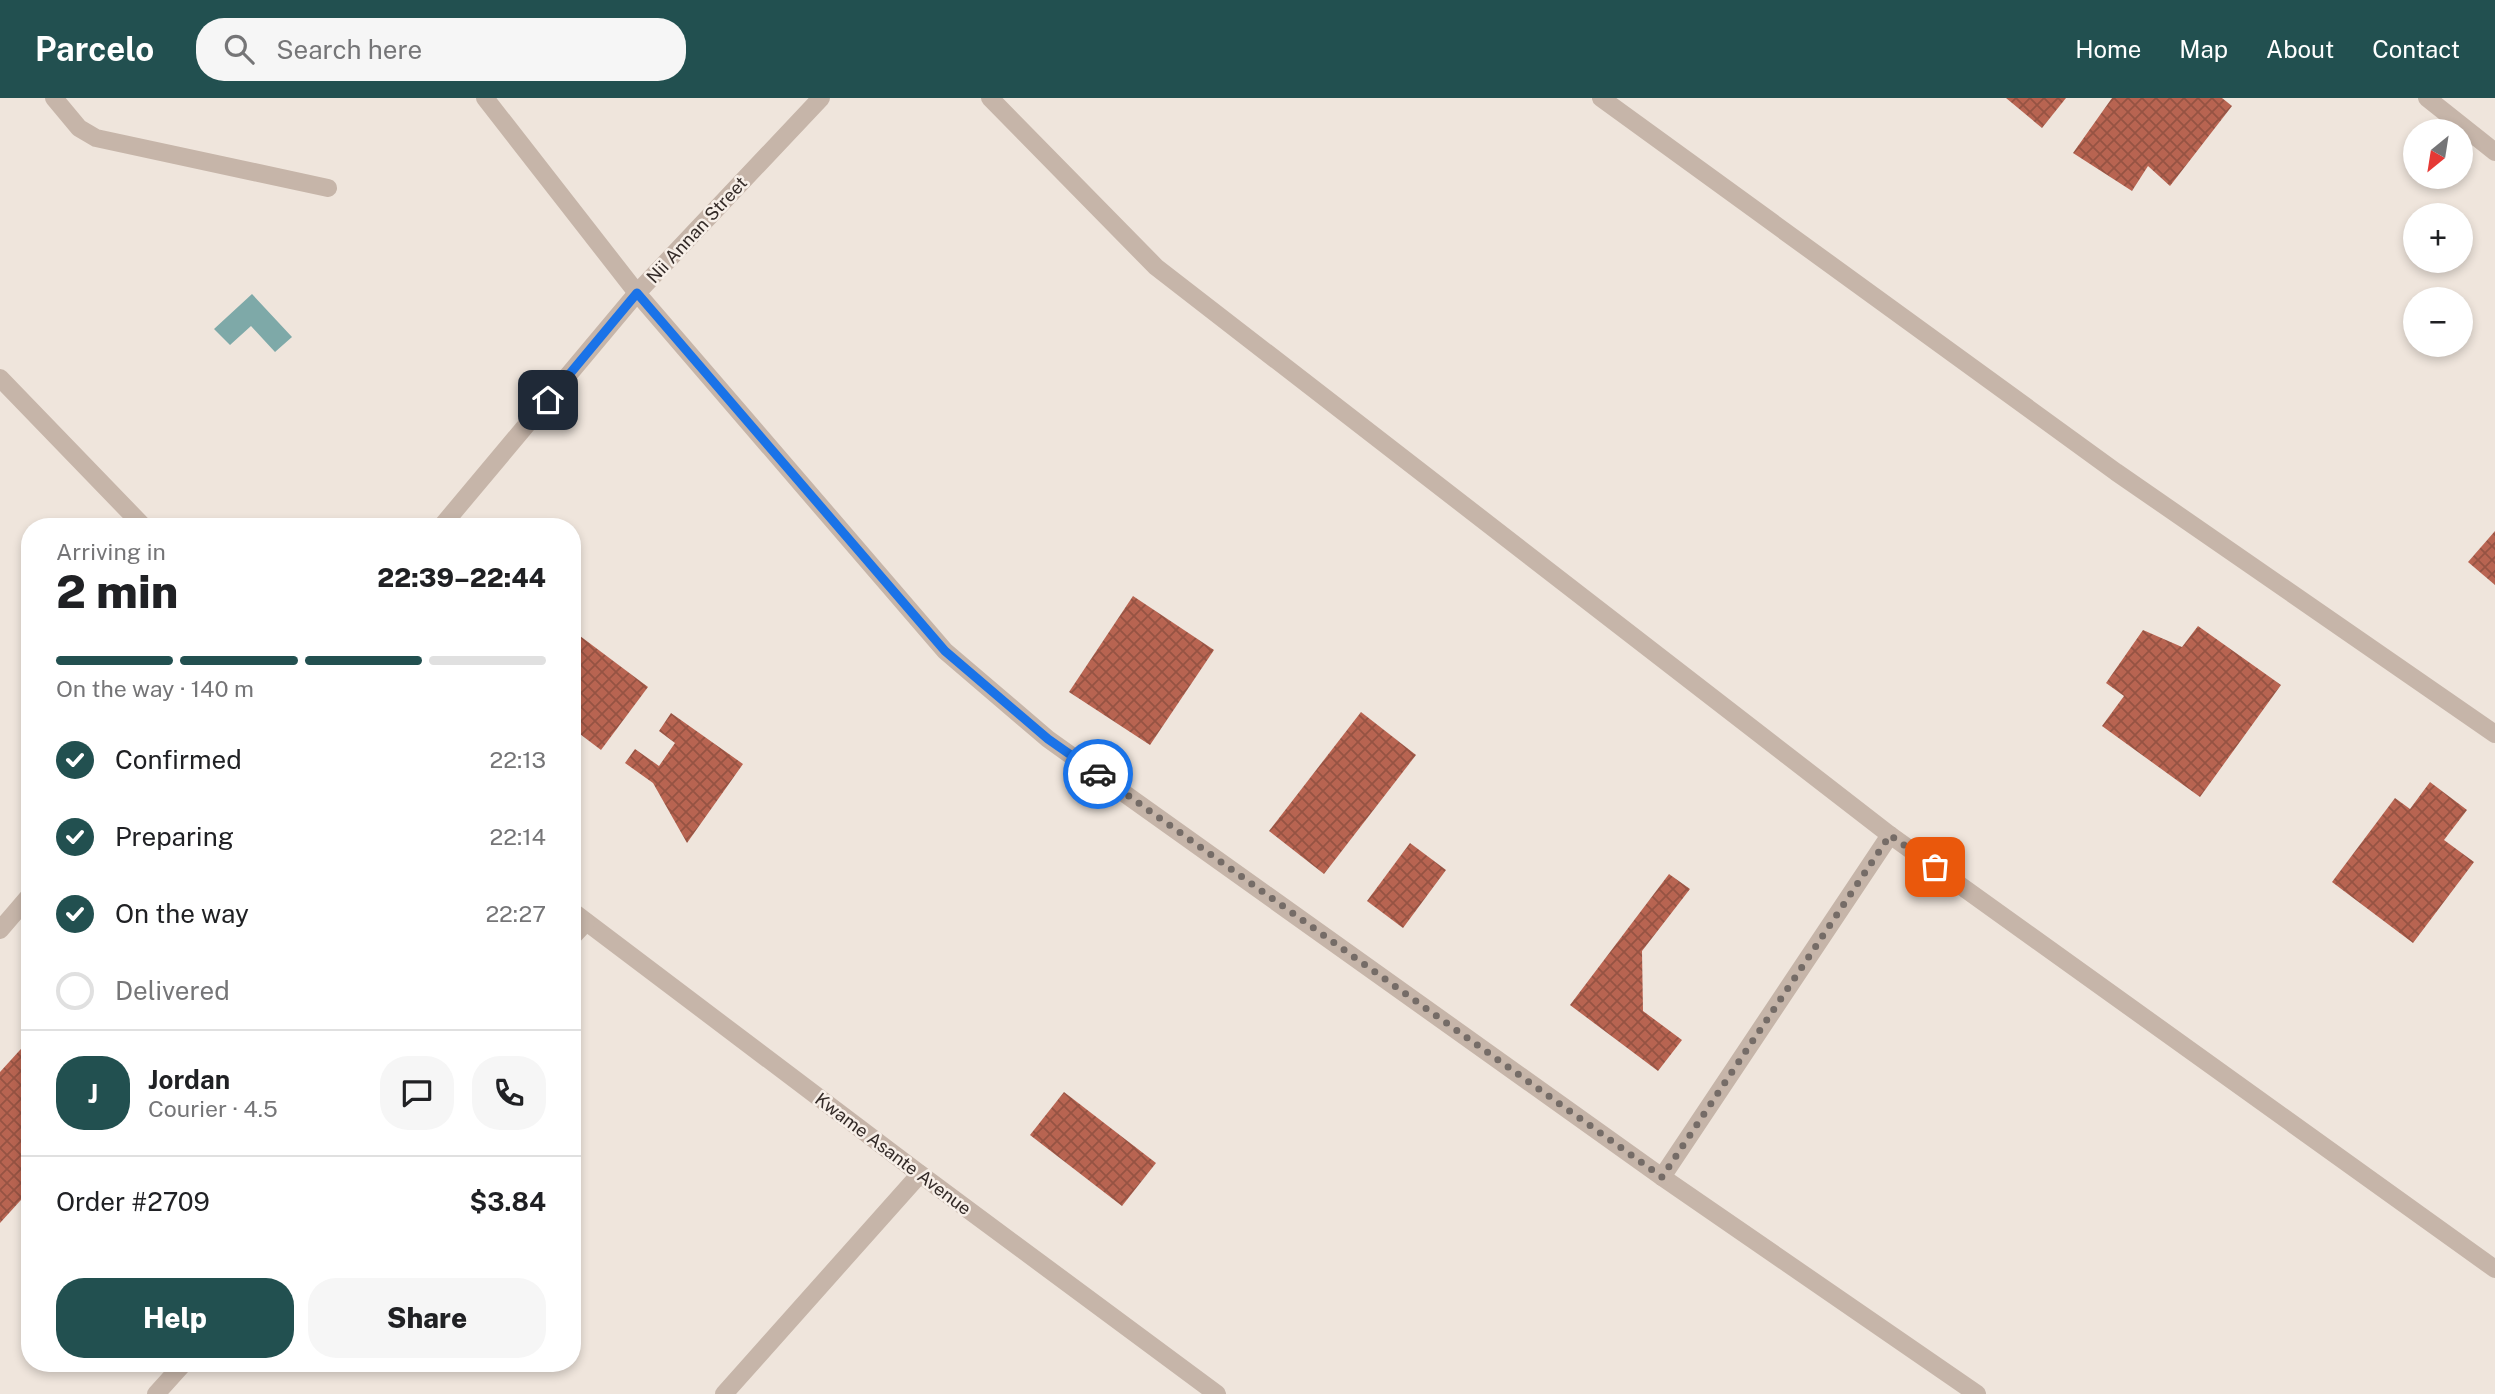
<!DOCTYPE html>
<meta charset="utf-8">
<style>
:root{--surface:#fff;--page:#f6f6f6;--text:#202124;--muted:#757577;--line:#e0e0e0;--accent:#225050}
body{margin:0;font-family:"Public Sans",sans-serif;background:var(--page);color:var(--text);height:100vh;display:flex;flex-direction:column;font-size:26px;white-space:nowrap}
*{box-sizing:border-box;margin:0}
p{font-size:23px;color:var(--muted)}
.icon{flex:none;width:38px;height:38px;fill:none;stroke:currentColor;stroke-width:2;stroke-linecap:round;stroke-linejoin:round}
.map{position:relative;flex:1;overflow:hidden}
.side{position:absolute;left:21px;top:420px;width:560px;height:854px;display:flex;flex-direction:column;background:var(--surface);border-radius:28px;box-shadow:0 4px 10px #0003}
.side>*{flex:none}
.needle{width:46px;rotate:210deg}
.controls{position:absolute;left:2403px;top:21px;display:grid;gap:14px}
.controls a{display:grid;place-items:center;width:70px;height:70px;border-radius:50%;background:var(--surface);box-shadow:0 4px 10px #0003;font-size:35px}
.pin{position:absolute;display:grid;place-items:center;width:60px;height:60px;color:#fff;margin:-30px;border-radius:14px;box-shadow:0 4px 10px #0006}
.courier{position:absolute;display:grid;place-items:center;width:70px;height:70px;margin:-35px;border:5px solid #1a73e8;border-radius:50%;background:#fff;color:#222;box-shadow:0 2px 9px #0007}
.summary em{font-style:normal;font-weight:800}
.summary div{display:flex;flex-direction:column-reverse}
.summary{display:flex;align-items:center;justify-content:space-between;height:119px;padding:0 35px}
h1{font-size:46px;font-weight:800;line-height:52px}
.bar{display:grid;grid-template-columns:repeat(4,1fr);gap:10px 7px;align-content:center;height:84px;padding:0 35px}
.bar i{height:9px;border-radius:5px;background:var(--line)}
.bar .on{background:var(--accent)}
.bar p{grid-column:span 4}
.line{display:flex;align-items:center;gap:18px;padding:0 35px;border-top:2px solid var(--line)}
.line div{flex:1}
.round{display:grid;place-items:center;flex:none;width:74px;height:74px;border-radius:28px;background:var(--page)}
ol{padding:0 35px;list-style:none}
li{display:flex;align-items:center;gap:21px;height:77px}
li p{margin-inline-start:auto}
li .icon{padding:7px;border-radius:50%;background:var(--accent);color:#fff;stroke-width:4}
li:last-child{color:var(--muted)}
li i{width:38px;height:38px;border:4px solid var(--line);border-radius:50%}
.action{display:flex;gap:14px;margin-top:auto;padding:14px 35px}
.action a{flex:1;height:80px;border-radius:28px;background:var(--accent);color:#fff;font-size:28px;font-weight:800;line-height:80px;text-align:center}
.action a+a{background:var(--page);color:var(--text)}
header{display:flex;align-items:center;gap:42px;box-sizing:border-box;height:98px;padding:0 35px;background:var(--accent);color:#fff}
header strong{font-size:33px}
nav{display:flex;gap:38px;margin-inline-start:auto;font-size:24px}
.search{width:490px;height:63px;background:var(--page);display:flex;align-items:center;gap:18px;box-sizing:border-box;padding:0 24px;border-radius:28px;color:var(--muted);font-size:26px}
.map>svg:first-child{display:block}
</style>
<header>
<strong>Parcelo</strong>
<div class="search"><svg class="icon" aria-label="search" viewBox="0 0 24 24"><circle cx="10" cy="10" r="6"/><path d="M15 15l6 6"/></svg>Search here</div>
<nav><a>Home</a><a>Map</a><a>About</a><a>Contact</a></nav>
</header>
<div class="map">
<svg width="2495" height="1296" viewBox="0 0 2495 1296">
<defs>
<pattern id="building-cross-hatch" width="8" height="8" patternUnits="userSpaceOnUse" patternTransform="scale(1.75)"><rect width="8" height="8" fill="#b86451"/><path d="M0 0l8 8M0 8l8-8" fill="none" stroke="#965343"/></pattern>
</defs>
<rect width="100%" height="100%" fill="#efe5dc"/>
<polygon fill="#7ea9a8" points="252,196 292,239 275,254 251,228 230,247 214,231"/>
<g fill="url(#building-cross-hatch)">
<polygon points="2006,0 2066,0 2042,30"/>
<polygon points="2112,0 2222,0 2232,8 2170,88 2148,68 2132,93 2073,55"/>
<polygon points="2495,433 2495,487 2468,464"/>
<polygon points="1133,498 1214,552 1150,647 1069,594"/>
<polygon points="2198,528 2281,587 2200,699 2102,628 2124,598 2106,585 2143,532 2182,549"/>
<polygon points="572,532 648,589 601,652 572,630"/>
<polygon points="1361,614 1416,657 1324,776 1269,733"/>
<polygon points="671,615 743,666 687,745 653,685 625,665 635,651 659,668 675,645 659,633"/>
<polygon points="2430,684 2467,712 2444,742 2474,764 2413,845 2332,784 2395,700 2410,711"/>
<polygon points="1410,745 1446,772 1403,830 1367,803"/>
<polygon points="1669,776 1690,791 1642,853 1643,913 1682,942 1658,973 1570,907"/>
<polygon points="30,941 30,1092 0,1125 0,974"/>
<polygon points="1064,994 1156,1065 1122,1108 1030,1037"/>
</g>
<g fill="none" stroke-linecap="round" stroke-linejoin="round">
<polyline stroke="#c6b5a9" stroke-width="18" points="54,0 79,30 96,40 328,90"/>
<g stroke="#c6b5a9" stroke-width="18">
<polyline points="485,0 637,195 945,553 1048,641 1662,1079 1977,1296"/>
<polyline points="990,0 1156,169 1890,737 2495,1171"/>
<polyline points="1601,0 2116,374 2495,636"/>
<polyline points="2427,0 2495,54"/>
<polyline points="0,280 144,429"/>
<polyline points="441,429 637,195 821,0"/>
<polyline points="572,813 920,1076 1217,1296"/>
<polyline points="0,832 30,797"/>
<polyline points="572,839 586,824"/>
<polyline points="1662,1079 1890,737"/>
<polyline points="156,1296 184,1265"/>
<polyline points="724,1296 920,1076"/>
</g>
</g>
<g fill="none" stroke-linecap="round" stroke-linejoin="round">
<polyline stroke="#756c67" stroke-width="7" stroke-dasharray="0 12.6" points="1098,676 1662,1079 1890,737 1935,769"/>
<polyline stroke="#1a73e8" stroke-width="9" points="548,302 637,195 945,553 1048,641 1098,676"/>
</g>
<g text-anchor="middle" stroke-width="5" stroke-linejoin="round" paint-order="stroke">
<g font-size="18" fill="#342b28" stroke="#f7efe8">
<text transform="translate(697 132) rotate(-47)" y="6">Nii Annan Street</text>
<text transform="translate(893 1056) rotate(37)" y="6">Kwame Asante Avenue</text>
</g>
</g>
</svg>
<div class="controls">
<a><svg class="needle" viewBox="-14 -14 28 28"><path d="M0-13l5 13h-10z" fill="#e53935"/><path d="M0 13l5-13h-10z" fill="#757577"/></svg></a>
<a>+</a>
<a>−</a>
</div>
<div class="pin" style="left:1935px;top:769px;background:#ea580c"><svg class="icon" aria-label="bag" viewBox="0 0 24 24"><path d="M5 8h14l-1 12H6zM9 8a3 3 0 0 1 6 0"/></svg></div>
<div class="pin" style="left:548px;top:302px;background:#1f2937"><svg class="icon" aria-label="home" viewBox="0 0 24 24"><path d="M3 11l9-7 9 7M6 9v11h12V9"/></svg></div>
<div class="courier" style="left:1098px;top:676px"><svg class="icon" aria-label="car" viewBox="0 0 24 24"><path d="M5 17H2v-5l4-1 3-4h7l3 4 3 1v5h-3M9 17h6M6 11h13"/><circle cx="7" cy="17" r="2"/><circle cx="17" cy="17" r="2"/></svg></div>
<section class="side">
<div class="summary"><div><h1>2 min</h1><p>Arriving in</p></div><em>22:39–22:44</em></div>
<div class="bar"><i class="on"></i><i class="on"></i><i class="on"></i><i></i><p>On the way · 140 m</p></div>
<ol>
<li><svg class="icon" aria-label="check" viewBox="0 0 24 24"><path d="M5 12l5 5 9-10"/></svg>Confirmed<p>22:13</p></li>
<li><svg class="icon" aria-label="check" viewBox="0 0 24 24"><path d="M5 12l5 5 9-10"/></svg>Preparing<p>22:14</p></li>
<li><svg class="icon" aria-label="check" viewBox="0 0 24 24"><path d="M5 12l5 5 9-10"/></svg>On the way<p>22:27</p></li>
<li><i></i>Delivered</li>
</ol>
<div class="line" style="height:126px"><b class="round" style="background:var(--accent);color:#fff">J</b><div><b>Jordan</b><p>Courier · 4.5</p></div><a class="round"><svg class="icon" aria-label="chat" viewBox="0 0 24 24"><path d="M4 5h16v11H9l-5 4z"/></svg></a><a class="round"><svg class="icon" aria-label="phone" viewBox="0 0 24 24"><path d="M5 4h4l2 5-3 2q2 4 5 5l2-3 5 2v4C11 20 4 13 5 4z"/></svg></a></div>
<div class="line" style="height:91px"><div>Order #2709</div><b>$3.84</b></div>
<div class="action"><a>Help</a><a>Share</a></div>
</section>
</div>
